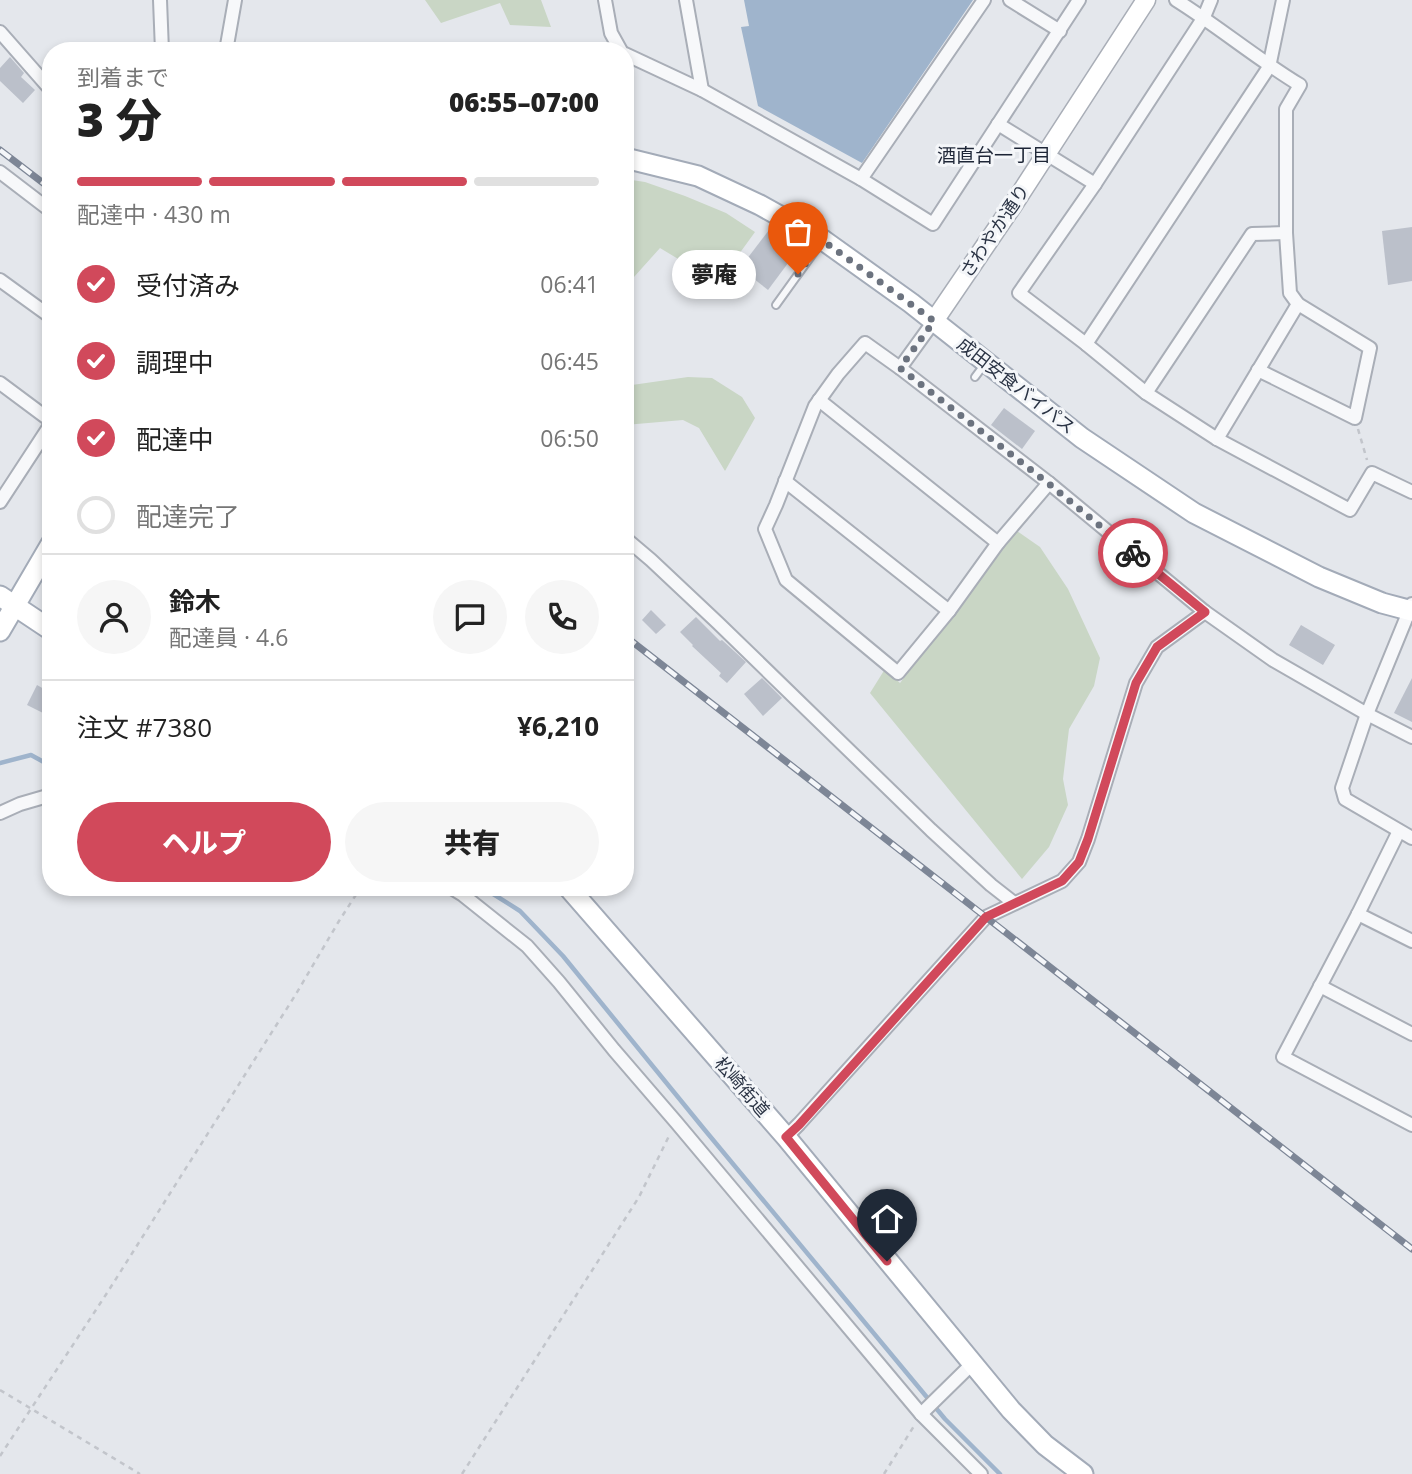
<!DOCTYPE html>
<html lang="ja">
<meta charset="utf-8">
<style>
:root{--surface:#fff;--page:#f6f6f6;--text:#222;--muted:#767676;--line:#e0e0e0;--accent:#d1495b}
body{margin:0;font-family:"Open Sans","Noto Sans JP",sans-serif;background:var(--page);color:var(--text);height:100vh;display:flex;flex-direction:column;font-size:26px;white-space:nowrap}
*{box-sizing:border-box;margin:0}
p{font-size:23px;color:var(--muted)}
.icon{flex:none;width:38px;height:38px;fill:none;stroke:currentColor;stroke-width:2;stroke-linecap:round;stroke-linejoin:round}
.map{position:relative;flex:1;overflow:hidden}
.side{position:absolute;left:42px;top:42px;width:592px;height:854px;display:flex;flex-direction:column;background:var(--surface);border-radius:28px;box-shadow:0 4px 10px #0003}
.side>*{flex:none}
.pin{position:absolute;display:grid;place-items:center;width:60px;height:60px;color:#fff;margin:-72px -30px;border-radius:50% 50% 50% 0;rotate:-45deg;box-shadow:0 0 7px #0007}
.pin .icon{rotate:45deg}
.courier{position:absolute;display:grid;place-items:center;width:70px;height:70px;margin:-35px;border:5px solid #d1495b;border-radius:50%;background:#fff;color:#222;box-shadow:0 2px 9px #0007}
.bubble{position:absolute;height:49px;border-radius:24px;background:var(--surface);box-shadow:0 4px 10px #0003;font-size:23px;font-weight:800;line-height:49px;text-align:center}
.headline em{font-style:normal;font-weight:800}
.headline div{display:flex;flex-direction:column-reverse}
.headline{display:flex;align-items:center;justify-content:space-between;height:119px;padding:0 35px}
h1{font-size:46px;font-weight:800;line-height:52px}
.bar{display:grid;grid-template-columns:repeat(4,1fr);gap:10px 7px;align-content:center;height:84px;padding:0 35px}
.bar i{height:9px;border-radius:5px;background:var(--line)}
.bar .selected{background:var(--accent)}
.bar p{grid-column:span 4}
.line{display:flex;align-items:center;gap:18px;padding:0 35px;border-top:2px solid var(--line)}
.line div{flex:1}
.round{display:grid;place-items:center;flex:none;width:74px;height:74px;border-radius:37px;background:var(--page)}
ol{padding:0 35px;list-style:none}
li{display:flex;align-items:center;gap:21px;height:77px}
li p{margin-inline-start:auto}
li .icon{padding:7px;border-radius:50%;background:var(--accent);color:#fff;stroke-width:4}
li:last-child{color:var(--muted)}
li i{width:38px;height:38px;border:4px solid var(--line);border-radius:50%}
.primary-button{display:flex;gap:14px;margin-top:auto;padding:14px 35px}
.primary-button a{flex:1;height:80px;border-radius:42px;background:var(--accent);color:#fff;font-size:28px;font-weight:800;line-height:80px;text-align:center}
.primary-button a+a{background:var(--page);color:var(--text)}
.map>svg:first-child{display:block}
</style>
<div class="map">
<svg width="1412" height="1474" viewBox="0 0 1412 1474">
<rect width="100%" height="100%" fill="#e4e7ec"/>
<g fill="#c9d6c5">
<polygon points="425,0 541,0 551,27 510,25 500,3 441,23"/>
<polygon points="625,179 645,182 685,196 726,213 755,232 718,283 660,248 625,287"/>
<polygon points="688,377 712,378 742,397 755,418 725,471 699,428 683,420 625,425 625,386"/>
<polygon points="1017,531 1040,547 1068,589 1100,658 1094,686 1069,729 1063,779 1068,805 1049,847 1022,879 870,693 885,669 900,683"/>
</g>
<polygon fill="#9fb4cc" points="744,0 973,0 862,163 758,106 741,27 749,26"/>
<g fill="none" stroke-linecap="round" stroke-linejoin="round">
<g stroke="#9fb4cc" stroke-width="4.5">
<polyline points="0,763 31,755 51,766"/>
<polyline points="482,887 520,911 563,956 704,1129 945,1419 1000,1474"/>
</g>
</g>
<g fill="#bbc0ca">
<polygon points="10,57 24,73 21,77 35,90 23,103 0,81 0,68"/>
<polygon points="1412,227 1412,281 1388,285 1382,231"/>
<polygon points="769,230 797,251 768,290 740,268"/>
<polygon points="1004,408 1035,431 1022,449 991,425"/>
<polygon points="651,610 666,625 656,634 642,620"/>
<polygon points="696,617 720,641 722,640 746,662 727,683 719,676 721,673 692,646 693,645 680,632"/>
<polygon points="1301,625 1335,645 1323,665 1289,645"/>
<polygon points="762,678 782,698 763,716 744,694"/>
<polygon points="1412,678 1412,722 1394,713"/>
<polygon points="37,685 51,693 51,717 27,705"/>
</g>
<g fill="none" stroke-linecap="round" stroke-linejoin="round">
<defs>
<g id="lane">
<polyline points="776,305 822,241"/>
<polyline points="975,377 984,365"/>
</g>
<g id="street">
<polyline points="160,0 162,51"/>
<polyline points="605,0 611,33 621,51"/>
<polyline points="686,0 702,90"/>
<polyline points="1010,0 1060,31"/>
<path d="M1176,0c43,27 81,59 124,85l-14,24v124l4,60 8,11 72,44 -15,70 -97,-48"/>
<polyline points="1211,0 1204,17 1095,184 1019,293 1086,344 1146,393 1217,439 1350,510 1372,473 1412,492"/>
<polyline points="0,32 51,90"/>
<polyline points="226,51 235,0"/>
<polyline points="625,54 702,90 861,179 933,224 1079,0"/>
<polyline points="998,124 1095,184"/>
<polyline points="0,172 51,211"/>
<polyline points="861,179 984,0"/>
<polyline points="0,280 51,317"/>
<polygon points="865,343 900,368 1049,483 998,543 949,611 898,673 786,580 765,529 776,505 815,406 838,374"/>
<polyline points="1086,344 1269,67 1283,0"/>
<polyline points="900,368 934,321"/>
<polyline points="0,383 51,421"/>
<polyline points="1146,393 1252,234 1286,233"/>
<polyline points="819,400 998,543"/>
<polyline points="1217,439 1298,304"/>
<polyline points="785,481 949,611"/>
<polyline points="1049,483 1205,612 1273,660 1367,714 1412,737"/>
<polyline points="0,502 51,424"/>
<polyline points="625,538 651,560 718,623 931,830 991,885 1014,903"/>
<polyline points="1412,604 1367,714 1342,788 1345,799 1412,838"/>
<polyline points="0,813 20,804 51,795"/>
<polyline points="1399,831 1358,914 1283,1057 1412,1125"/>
<polyline points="450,887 463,895 527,946 559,982 614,1050 676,1122 921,1414 981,1474"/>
<polyline points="1358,914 1412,941"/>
<polyline points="1320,986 1412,1034"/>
<polyline points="786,1137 799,1124 986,917 1062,881 1079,862 1088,839 1136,683 1157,647 1205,612"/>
<polyline points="921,1414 972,1364"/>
</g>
<polyline id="secondary" points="934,321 1013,205 1146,0"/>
<g id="primary">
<polyline points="625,158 698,176 760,205 823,240 911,303 1082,438 1194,513 1319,577 1382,603 1412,611"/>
<polyline points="0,596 51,630"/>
<polyline points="0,631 51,544"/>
<polyline points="568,887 786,1137 1011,1410 1045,1445 1083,1474"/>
</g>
</defs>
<use href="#lane" stroke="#a9aeb7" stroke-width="10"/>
<use href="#street" stroke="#a9aeb7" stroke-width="16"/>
<use href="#secondary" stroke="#a9aeb7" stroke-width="21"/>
<use href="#primary" stroke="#a3abb8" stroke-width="23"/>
<g stroke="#c2c5cb" stroke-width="2.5" stroke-dasharray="5 5" stroke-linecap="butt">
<polyline points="1358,429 1367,460"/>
<polyline points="0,1390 140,1474"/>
<polyline points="0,1456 107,1293 296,994 339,921 361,887"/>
<polyline points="462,1474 639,1197 670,1134"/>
<polyline points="884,1474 914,1426"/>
</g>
<use href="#lane" stroke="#f7f8fa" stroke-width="6"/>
<use href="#street" stroke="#f7f8fa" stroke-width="12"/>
<use href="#secondary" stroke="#fff" stroke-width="18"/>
<use href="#primary" stroke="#fff" stroke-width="19"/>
<defs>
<g id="rail">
<polyline points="0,150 51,189"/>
<polyline points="625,636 1412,1249"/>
</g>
</defs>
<use href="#rail" stroke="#7d8696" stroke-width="7"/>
<use href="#rail" stroke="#f4f6f9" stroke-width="4.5" stroke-dasharray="13" stroke-linecap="butt"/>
</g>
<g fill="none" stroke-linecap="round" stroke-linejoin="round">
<polyline stroke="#6c737f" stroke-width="7" stroke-dasharray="0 12.6" points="798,274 822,240 934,321 900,368 1049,484 1133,553"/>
<polyline stroke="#d1495b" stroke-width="9" points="887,1261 786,1137 799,1125 986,917 1062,881 1079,862 1088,839 1136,683 1157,647 1205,612 1133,553"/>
</g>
<g text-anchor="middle" stroke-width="6" stroke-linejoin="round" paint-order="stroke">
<g font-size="18" fill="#2b3445" stroke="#f4f6f9">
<text transform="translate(995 231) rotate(-56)" y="6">さわやか通り</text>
<text transform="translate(1016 386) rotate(38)" y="6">成田安食バイパス</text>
<text transform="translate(742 1087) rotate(49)" y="6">松崎街道</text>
</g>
<g font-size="19" fill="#1d2536" stroke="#f4f6f9">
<text x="994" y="162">酒直台一丁目</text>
</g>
</g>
</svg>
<div class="pin" style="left:798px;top:274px;background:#ea580c"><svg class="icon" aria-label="bag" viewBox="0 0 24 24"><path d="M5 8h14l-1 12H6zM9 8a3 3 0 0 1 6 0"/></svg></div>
<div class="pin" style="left:887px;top:1261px;background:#1f2937"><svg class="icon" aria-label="home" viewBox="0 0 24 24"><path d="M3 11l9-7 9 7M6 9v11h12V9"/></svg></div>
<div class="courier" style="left:1133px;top:553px"><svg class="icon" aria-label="bike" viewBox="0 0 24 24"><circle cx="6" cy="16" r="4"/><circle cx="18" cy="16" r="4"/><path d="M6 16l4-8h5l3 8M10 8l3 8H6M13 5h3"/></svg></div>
<div class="bubble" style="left:672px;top:250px;width:84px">夢庵</div>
<section class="side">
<div class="headline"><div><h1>3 分</h1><p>到着まで</p></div><em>06:55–07:00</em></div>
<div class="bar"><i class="selected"></i><i class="selected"></i><i class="selected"></i><i></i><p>配達中 · 430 m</p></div>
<ol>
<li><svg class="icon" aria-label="check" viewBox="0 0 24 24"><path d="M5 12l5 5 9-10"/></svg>受付済み<p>06:41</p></li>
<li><svg class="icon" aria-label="check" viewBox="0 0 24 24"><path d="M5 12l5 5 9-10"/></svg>調理中<p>06:45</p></li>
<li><svg class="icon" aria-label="check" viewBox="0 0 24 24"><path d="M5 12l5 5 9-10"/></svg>配達中<p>06:50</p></li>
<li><i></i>配達完了</li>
</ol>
<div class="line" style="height:126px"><a class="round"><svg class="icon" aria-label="person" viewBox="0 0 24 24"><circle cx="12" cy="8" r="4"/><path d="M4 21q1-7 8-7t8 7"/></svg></a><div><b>鈴木</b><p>配達員 · 4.6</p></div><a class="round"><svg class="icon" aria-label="chat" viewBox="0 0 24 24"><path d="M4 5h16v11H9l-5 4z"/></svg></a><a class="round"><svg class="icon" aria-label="phone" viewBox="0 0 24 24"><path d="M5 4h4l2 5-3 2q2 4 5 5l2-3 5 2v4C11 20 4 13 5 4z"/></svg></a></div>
<div class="line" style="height:91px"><div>注文 #7380</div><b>¥6,210</b></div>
<div class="primary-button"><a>ヘルプ</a><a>共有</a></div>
</section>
</div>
